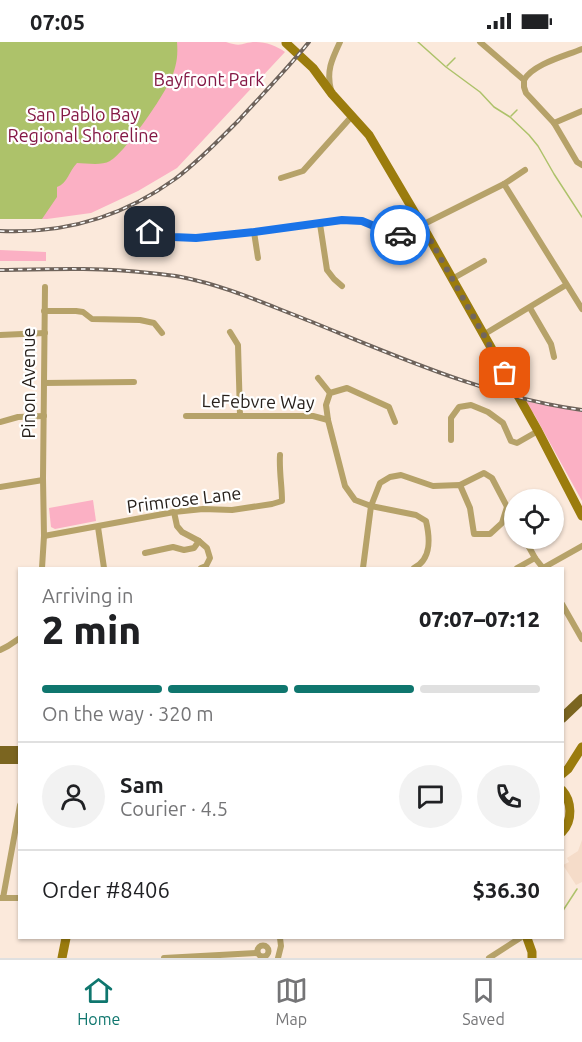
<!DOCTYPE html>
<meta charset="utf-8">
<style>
:root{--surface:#fff;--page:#f2f2f2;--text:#202124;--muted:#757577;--line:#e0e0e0;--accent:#0f766e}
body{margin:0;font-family:Ubuntu,sans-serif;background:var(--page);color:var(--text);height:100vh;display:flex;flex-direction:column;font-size:22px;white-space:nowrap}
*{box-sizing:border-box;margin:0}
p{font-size:20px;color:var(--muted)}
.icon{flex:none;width:33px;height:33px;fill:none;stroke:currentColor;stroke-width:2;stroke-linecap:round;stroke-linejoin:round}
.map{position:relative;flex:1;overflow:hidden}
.drawer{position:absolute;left:18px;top:525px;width:546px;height:372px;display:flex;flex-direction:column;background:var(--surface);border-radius:0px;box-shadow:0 2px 4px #0004}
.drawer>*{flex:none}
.tools{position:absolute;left:504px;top:447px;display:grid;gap:12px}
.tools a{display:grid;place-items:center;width:60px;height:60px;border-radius:50%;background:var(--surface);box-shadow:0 2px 4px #0004;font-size:30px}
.pin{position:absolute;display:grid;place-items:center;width:51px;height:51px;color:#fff;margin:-26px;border-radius:12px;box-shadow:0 3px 9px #0006}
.courier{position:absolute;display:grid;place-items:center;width:60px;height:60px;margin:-30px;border:4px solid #1a73e8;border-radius:50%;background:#fff;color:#222;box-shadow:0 2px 8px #0007}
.headline em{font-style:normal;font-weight:800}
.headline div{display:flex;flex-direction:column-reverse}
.headline{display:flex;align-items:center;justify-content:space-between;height:102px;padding:0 24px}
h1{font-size:39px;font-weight:800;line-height:45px}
.bar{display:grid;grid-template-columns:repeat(4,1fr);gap:9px 6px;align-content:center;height:72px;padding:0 24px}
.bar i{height:8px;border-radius:4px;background:var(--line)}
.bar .on{background:var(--accent)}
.bar p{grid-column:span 4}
.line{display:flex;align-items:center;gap:15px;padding:0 24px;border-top:2px solid var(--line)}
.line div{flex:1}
.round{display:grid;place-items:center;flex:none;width:63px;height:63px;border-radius:32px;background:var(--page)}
.status{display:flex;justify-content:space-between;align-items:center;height:42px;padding:0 30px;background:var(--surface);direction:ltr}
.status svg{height:16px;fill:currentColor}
.dock{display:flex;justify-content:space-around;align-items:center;height:84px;border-top:2px solid var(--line);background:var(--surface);font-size:16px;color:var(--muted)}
.dock a{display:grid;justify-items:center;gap:3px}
.dock .on{color:var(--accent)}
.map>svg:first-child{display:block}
</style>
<div class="status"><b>07:05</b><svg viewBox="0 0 49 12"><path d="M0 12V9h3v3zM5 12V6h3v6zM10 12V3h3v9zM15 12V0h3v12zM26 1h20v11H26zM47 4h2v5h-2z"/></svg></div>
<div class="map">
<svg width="582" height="916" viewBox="0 0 582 916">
<rect width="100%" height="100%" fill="#fbe9db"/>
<polygon fill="#f5dcc9" points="582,798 582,840 576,843 563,823 569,820 567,816 578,809"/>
<g fill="#fbb0c4">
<path d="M0,0h226c17,6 16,0 30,0 10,0 21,4 29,10l-108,116 -39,23 -47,22 -44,6h-47z"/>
<polygon points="0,208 46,210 46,219 0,219"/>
<polygon points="525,359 582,370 582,459 534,372 530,369"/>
<polygon points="93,458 96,479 55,487 51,485 49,466"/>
</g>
<path fill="#adc26a" d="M0,0h177c1,12 0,21 -4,32 -6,18 -48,79 -63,87 -9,5 -24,2 -33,2 -8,8 -9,20 -20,24v10l-15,22h-42z"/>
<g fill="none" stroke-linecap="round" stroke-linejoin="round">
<g stroke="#adc26a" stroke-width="1.5">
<polyline points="418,0 446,25 480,50 494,65 510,75 529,93 538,104 554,132 582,175"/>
<polyline points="447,24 455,16"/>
<polyline points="511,74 517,68"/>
<polyline points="562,870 577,847"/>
</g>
<g stroke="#b6a269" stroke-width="6">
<polyline points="480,0 524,38"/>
<polyline points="524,38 524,45 526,51 554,81 577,120 582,123"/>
<path d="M524,38c9,-16 41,-24 58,-31"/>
<path d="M331,48c-5,-19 1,-31 9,-48"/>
<polyline points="554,81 582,69"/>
<polyline points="281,136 303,129 352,74"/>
<polyline points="504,142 582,267"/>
<polyline points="320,182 327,228 334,237 342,244"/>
<polyline points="150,190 173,195 196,196 254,190 342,178 362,179 374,184 387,192 397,194 408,192 422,183 504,142 525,128"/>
<polyline points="254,190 258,216"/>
<polyline points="452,237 484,219"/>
<polyline points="530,266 551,302 554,315"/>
<polyline points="44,269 76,269 83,270 92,277 140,278 154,281 162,291"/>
<polyline points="230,290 238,303 240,373"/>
<polyline points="0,293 45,291"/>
<polyline points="483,293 566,243"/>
<polyline points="318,336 330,351"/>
<polyline points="44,341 134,340"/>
<polyline points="186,374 313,374 328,378"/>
<polyline points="0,380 18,375 44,374"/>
<path d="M395,380l-6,-15 -42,-19 -17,5 -4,12 2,15 17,66 10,14 16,6 45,9 10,6c4,17 6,38 -12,47"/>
<polyline points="451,398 451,376 459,365 471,363 488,370 503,381 511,399 517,401 538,389"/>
<polyline points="460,443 484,431 492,436 514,478"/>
<polyline points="0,445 43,438"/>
<polyline points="174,470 177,484 182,490 199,499 207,506 210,516 206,524 201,526"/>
<polyline points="98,485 104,526"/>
<path d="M44,494l130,-24 29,-3 29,1 40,-6 10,-3c0,-15 -3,-30 -2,-46"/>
<polyline points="524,496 535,516 543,526"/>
<polyline points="145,511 173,505 184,508 194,506 199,499"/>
<polyline points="42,526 44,494 43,436 45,245"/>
<polyline points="363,526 371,464 380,441 390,435 401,433 433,444 460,443 470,466 474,492 490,492 502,481 507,465"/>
<polyline points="517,526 535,516"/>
<polyline points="543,526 582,504"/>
<polyline points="562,562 582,597"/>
<polyline points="0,608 8,604 20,596"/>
<polyline points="1,856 20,856"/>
<polyline points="3,856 20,763"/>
<circle cx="263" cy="909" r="5.5"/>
<polyline points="164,916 257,911"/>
<polyline points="278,916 281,904 280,896"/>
<polyline points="489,916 520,896"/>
</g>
<g stroke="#9b7c0d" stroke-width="9">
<polyline points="286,1 313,26 332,52 369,93 422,183 538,389 582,474"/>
<polyline points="562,732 568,727 582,705"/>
<path d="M562,748c10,11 11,31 0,42"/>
<polyline points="527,896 532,910 532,916"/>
<polyline points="62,916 66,896"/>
</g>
<g stroke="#7b6520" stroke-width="10">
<polyline points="562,676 582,657"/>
<polyline points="0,709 20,709"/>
<polyline points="0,717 20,717"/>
</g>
<defs>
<g id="rail">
<path d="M0,189c64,3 124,-15 175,-52 23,-17 44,-39 64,-59 24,-26 48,-51 70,-78"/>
<path d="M0,228c50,-1 100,-3 150,3 10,1 21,2 31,4 42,8 82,26 121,41 90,36 184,79 280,92"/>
</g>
</defs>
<use href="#rail" stroke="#6e635b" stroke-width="4"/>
<use href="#rail" stroke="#fff" stroke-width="1.5" stroke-dasharray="4.5" stroke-linecap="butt"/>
</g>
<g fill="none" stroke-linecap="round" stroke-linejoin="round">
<polyline stroke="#71665e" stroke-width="6" stroke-dasharray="0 10.8" points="400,193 408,192 422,183 505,331"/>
<polyline stroke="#1a73e8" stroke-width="8" points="150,190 173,195 196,196 254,190 342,178 362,179 374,184 387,192 400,193"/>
</g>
<g text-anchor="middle" stroke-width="4.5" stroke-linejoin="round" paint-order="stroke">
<g font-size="18" fill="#841845" stroke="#fff">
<text x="209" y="44">Bayfront Park</text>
<text x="83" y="79">San Pablo Bay<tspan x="83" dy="21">Regional Shoreline</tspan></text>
</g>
<g font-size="18" fill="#27201b" stroke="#fff">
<text transform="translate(29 341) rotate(-90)" y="6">Pinon Avenue</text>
<text transform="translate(258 360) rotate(1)" y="6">LeFebvre Way</text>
<text transform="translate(184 458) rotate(-7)" y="6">Primrose Lane</text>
</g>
</g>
</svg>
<div class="tools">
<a><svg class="icon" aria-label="locate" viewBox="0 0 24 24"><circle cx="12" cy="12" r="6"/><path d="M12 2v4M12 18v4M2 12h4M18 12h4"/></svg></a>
</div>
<div class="pin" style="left:505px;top:331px;background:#ea580c"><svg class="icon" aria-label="bag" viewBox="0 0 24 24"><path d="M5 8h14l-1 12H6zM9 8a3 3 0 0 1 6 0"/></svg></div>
<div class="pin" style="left:150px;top:190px;background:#1f2937"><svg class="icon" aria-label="home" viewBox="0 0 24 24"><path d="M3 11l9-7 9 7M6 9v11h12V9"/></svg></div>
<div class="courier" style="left:400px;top:193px"><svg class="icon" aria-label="car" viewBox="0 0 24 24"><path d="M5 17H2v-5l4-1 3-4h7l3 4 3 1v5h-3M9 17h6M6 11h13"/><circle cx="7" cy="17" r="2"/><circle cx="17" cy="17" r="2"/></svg></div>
<section class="drawer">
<div class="headline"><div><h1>2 min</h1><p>Arriving in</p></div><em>07:07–07:12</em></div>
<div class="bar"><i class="on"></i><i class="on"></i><i class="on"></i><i></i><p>On the way · 320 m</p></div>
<div class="line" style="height:108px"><a class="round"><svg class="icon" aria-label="person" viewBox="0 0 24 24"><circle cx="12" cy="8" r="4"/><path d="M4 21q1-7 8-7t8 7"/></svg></a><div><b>Sam</b><p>Courier · 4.5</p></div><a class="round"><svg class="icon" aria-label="chat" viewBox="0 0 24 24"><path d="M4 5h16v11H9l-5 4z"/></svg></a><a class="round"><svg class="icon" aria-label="phone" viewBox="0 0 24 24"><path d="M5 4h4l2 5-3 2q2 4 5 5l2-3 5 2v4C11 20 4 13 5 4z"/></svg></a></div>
<div class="line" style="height:78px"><div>Order #8406</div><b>$36.30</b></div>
</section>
</div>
<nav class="dock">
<a class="on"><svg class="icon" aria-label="home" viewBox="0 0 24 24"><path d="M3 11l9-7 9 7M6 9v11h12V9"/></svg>Home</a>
<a><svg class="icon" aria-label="map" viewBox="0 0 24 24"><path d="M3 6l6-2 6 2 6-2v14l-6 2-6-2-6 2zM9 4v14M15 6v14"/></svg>Map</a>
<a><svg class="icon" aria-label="saved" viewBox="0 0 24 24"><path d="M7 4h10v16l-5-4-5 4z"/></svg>Saved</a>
</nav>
